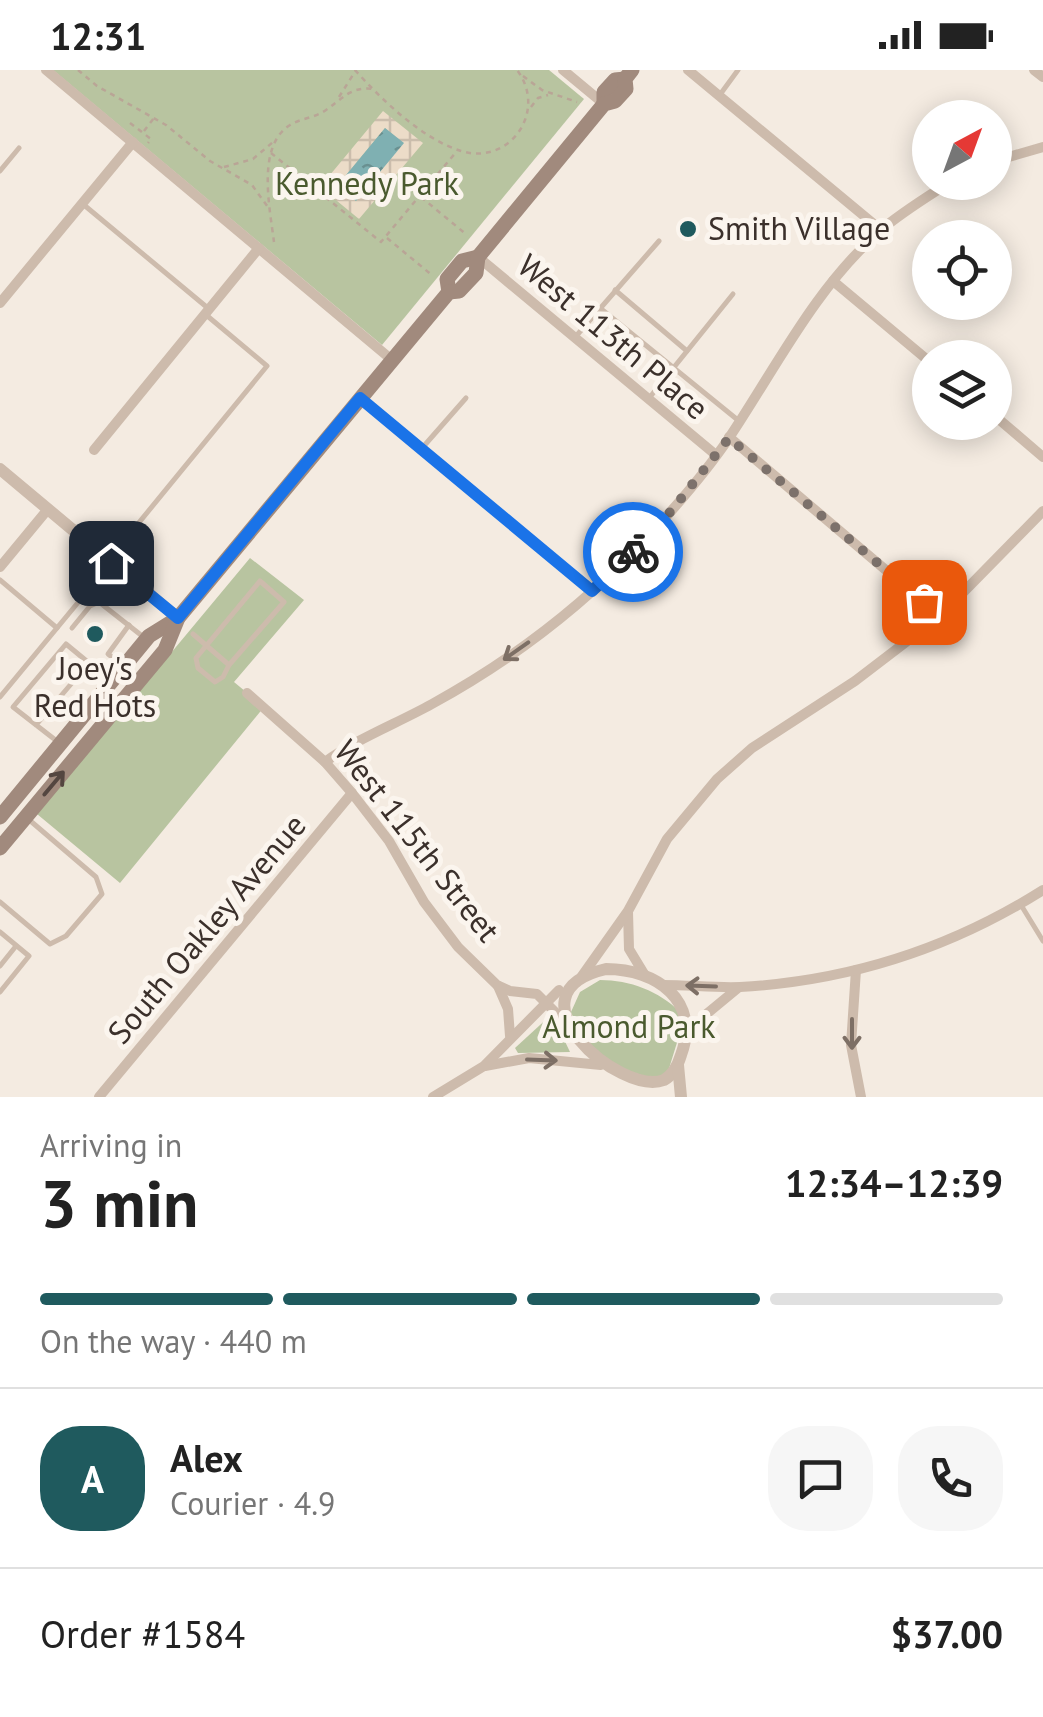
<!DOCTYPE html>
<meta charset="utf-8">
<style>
:root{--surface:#fff;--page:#f6f6f6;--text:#222;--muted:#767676;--line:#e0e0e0;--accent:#1f5a5e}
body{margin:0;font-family:"PT Sans",sans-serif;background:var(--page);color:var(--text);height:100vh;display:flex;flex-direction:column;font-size:38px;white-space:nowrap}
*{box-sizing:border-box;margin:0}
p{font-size:32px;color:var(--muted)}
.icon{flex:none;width:55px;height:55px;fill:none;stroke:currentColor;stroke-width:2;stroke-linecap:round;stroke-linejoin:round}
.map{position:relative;height:1027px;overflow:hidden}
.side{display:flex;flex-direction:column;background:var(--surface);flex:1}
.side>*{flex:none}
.needle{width:65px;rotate:41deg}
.controls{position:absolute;left:912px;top:30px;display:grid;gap:20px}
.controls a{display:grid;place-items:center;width:100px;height:100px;border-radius:50%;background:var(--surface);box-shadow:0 5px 25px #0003;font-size:50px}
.pin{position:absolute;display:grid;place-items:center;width:85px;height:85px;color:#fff;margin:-42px;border-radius:20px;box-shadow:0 5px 15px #0006}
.courier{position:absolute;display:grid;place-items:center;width:100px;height:100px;margin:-50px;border:8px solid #1a73e8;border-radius:50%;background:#fff;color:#222;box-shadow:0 2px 12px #0007}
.overview em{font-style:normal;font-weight:700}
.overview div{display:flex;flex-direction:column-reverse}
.overview{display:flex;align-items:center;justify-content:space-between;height:170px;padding:0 40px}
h1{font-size:65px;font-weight:700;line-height:75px}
.bar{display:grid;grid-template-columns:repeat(4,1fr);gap:15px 10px;align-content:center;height:120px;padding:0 40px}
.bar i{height:12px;border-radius:8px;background:var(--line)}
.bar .selected{background:var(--accent)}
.bar p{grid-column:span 4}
.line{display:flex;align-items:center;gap:25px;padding:0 40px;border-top:2px solid var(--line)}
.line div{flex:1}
.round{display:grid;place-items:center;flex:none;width:105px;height:105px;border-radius:40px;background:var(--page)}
.status{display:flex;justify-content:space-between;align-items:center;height:70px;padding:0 50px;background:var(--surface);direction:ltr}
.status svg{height:28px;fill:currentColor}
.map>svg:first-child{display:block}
</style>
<div class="status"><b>12:31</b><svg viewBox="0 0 49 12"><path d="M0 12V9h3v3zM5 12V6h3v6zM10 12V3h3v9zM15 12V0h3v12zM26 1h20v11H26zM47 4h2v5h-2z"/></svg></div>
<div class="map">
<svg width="1043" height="1027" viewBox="0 0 1043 1027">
<defs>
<pattern id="plaza-grid" width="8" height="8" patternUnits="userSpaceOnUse" patternTransform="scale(2.5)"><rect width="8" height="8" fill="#ecdcc8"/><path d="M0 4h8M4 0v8" fill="none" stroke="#cbbdac"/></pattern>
<pattern id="water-ripples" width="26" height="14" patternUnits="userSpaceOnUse" patternTransform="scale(2.5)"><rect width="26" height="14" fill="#7fb0b2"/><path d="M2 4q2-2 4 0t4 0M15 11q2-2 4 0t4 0" fill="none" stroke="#699091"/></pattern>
</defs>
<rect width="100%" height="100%" fill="#f4ebe1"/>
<g fill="#b8c4a0">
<polygon points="53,0 549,0 584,29 382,275"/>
<polygon points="250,488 304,530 234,612 264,637 120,813 37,744"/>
<path d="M600,910c30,0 59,11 80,32l-1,24 -12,39 -10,6c-47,-18 -66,-19 -86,-69l9,-20z"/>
<polygon points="552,944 570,982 518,983 515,978"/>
</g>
<path fill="url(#plaza-grid)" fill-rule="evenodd" d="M383,41l40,32 -64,76 -39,-32zM385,58l18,15 -47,58 -18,-16z"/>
<polygon fill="url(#water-ripples)" points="385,58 404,73 356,131 337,116"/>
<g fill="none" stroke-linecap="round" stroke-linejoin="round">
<g stroke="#b9a596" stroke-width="2.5" stroke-dasharray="5 5" stroke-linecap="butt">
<polyline points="78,0 97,16 166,55 210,91 252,115 270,140"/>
<path d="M355,0c26,29 67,69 106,81 49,15 87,-40 56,-81"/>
<polyline points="523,6 542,20 577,32"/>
<polyline points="339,27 356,0"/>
<polyline points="531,37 538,28 548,25"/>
<polyline points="130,53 151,69 148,73"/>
<polyline points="144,61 154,48"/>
<polyline points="271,83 381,172 457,81"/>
<polyline points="224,97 253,89 273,72"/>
<polyline points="421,127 467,165"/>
<polyline points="387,168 433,206"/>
<path d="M274,172c-4,-33 -18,-96 16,-117 11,-7 25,-7 36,-15 16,-11 25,-24 47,-21"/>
</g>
<g stroke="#cdbbac" stroke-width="5">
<polyline points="719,26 738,0"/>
<polyline points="0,101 19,78"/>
<polyline points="84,135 209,239"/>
<polyline points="615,220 687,281"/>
<polyline points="600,238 739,351"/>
<polyline points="577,265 659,171"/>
<polyline points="650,327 733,224"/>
<polyline points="423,377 466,328"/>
<polyline points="110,488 267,296 205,244"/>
<polyline points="121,505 99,532 146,569"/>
<polyline points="0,510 57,558"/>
<polyline points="72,558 90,536 99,532"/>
<polyline points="193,564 229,595 284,532 260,511 196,588 198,598 215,612 223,607 229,595"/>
<polyline points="121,594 108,584 129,555"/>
<polyline points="0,627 109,495"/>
<polyline points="36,655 89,593 66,574 13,637 58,672"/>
<polyline points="0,832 50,874 66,866 102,824 96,807 27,748"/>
<polyline points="1021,835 1043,871"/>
<polyline points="0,862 29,886 0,922"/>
<polyline points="0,896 16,876"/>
</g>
<g stroke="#cdbbac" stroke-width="10">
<polyline points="46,0 392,290"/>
<polyline points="563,0 604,34"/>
<polyline points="688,0 881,160"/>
<polyline points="1034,0 1043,7"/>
<polyline points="995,91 1043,77"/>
<polyline points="478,187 716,385"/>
<polyline points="833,211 930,292"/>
<polyline points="0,233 133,72"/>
<polyline points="360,328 592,521"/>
<polyline points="995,346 1043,387"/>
<polyline points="729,367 940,546"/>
<polyline points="94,380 259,178"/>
<polyline points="0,497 48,439"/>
<polyline points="247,623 325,692 352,723 389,771 424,832 458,877 497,915 510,921 537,924 564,951"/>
<path d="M325,692c33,-24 71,-38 107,-58 77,-42 149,-97 210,-161 31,-33 62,-68 87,-105 48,-72 86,-150 152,-208 21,-18 46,-33 69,-48"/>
<polyline points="628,842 629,879 646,907"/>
<polyline points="856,900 851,975 861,1027"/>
<polyline points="582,906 628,841 667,769 717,709 752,678 855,611 940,546 1043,441"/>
<path d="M663,915c26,0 52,3 77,2 108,-6 211,-39 303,-97"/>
<polyline points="498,916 508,939 510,966"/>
<polyline points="688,968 704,946 738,918"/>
<polyline points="485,996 529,988 601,995"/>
<polyline points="99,1027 352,723"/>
<polyline points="433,1027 484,996 559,920"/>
</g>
<g stroke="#cdbbac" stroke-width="12">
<polyline points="0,399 178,548"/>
<path d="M606,899c51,0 95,32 75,86 -3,10 -8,20 -17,25 -44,17 -162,-87 -58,-111z"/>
<polyline points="678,995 681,1027"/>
</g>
<g stroke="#a18a7d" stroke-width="15">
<polyline points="604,34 604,22 615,10 625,9"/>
<polyline points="449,222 447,209 462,191 478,187"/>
<polyline points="0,747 149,566 178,548"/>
<polyline points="0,778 165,580 178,548 449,222 459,221 476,203 478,187 604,34 615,31 626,19 625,9 632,0"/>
</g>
</g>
<defs><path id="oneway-shaft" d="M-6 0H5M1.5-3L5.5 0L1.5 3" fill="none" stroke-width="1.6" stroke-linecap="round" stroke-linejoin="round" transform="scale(2.5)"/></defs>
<g stroke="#7d6f65">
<use href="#oneway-shaft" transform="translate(516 581) rotate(145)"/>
<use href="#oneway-shaft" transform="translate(701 916) rotate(-178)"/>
<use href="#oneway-shaft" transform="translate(852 964) rotate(90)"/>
<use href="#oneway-shaft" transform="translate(542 990) rotate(2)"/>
</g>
<use stroke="#544640" href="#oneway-shaft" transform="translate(54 713) rotate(-50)"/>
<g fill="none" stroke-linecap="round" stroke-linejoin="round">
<polyline stroke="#7c716b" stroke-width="10" stroke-dasharray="0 18" points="633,482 672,440 729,368 924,532"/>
<polyline stroke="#1a73e8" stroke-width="12" points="111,493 178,548 360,328 592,521 633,482"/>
</g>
<g fill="#1f5a5e" stroke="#fbf5ee" stroke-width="4">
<circle cx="688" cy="159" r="10"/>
<circle cx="95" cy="564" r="10"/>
</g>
<g text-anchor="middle" stroke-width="10" stroke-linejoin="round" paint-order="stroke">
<g font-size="32" fill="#4a5a2e" stroke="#fbf5ee">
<text x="367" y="125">Kennedy Park</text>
<text x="629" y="968">Almond Park</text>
</g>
<g font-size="32" fill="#3b302b" stroke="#fbf5ee" text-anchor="start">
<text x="708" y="170">Smith Village</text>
<text x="95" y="610" text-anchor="middle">Joey's<tspan x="95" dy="37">Red Hots</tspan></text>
</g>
<g font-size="32" fill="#3b302b" stroke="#fbf5ee">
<text transform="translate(613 267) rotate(40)" y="11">West 113th Place</text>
<text transform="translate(417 771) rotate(52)" y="11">West 115th Street</text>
<text transform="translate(207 859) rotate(-50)" y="11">South Oakley Avenue</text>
</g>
</g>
</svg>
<div class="controls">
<a><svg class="needle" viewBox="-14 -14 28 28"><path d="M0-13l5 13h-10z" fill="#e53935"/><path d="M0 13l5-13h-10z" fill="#767676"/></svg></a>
<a><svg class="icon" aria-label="locate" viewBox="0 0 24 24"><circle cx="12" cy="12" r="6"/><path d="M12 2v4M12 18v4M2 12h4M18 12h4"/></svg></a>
<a><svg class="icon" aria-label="layers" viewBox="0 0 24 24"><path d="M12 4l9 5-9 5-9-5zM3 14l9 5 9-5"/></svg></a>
</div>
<div class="pin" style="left:924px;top:532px;background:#ea580c"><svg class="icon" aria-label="bag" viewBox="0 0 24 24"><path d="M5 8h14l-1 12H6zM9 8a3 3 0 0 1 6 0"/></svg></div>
<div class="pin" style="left:111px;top:493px;background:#1f2937"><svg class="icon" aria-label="home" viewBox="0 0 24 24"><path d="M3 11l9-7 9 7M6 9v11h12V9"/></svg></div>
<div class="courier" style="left:633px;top:482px"><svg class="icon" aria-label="bike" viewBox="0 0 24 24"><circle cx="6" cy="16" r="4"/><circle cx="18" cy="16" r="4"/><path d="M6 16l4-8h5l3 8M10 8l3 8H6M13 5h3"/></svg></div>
</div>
<section class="side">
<div class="overview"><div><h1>3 min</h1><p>Arriving in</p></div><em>12:34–12:39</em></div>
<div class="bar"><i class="selected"></i><i class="selected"></i><i class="selected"></i><i></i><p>On the way · 440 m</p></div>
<div class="line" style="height:180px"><b class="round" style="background:var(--accent);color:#fff">A</b><div><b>Alex</b><p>Courier · 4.9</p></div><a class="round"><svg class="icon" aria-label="chat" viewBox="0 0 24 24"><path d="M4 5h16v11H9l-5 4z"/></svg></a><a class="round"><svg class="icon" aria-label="phone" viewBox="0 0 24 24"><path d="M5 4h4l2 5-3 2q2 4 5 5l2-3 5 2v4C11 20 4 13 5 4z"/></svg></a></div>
<div class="line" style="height:130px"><div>Order #1584</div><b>$37.00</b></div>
</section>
